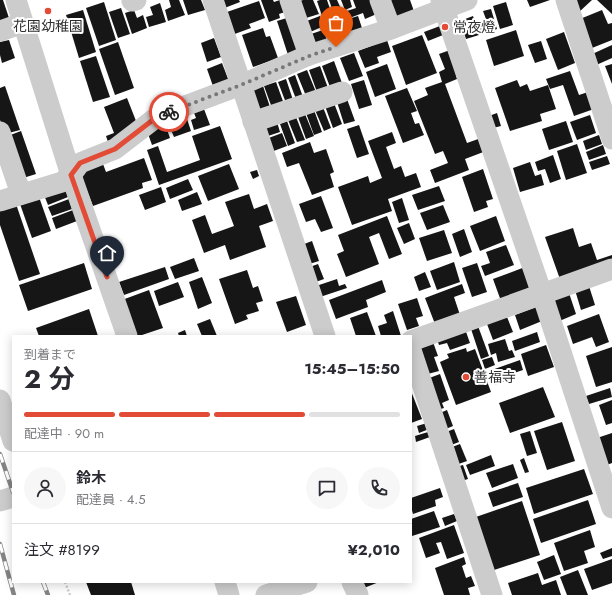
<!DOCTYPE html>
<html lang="ja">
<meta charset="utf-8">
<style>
:root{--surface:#fff;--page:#f7f7f7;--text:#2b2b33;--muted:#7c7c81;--line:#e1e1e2;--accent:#e24b36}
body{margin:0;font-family:Jost,"Noto Sans JP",sans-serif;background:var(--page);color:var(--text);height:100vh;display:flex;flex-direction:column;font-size:15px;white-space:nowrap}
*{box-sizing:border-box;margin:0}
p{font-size:13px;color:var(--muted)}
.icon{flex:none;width:22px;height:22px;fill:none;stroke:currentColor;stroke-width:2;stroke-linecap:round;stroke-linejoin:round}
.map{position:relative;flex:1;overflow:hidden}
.details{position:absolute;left:12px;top:335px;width:400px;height:248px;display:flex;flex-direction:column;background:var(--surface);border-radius:0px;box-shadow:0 2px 10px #0003}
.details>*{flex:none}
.pin{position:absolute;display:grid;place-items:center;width:34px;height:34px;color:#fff;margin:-41px -17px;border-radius:50% 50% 50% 0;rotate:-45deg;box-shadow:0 0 4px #0007}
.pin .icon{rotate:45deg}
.courier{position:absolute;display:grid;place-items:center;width:40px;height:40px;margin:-20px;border:3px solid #e24b36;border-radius:50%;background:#fff;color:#222;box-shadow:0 1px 5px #0007}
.head em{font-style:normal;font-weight:700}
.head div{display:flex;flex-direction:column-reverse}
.head{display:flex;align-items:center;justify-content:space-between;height:68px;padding:0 12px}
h1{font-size:26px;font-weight:700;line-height:30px}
.bar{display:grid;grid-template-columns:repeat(4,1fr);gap:6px 4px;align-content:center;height:48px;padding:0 12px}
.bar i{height:5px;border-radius:3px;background:var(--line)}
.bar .current{background:var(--accent)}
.bar p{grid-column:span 4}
.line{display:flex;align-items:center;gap:10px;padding:0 12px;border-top:1px solid var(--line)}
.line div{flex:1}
.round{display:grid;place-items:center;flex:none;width:42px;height:42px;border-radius:21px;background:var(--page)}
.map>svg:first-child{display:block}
</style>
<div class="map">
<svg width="612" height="595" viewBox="0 0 612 595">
<rect width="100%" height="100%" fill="#fff"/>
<g fill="#161616">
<polygon points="0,0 3,0 9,18 0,21"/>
<polygon points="169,0 179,0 185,15 168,21 165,10 171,7"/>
<polygon points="183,0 201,0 205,10 188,15"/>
<polygon points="219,0 239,0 240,2 222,9"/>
<polygon points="261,0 273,0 274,2 280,0 285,12 279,14 280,18 269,22"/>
<polygon points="303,0 313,0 319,14 306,18 300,1"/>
<polygon points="320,0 327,0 332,15 323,19 317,1"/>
<polygon points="329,0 337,0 342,11 334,14"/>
<polygon points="341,0 350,0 352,7 345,10"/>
<polygon points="353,0 374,0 379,13 365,19 363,13 344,20 341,13 356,8"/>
<polygon points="392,0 410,0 415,14 397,21 389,1"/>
<polygon points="527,0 550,0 530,7"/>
<polygon points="568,0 592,0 578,13"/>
<polygon points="597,0 612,0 612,14"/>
<polygon points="259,1 265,18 249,24 251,28 232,35 224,13"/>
<polygon points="104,2 116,40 99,46 86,8"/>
<polygon points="506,2 513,25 500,29 493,6"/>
<polygon points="160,3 166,22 149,27 146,17 153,15 150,7"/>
<polygon points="121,8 130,34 118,38 109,12"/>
<polygon points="491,9 497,29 482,34 479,25 487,22 483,11"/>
<polygon points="83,10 96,52 79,58 66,15"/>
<polygon points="134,10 137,18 143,15 147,28 132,34 125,13"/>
<polygon points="602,10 608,24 612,23 612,40 592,48 580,19"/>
<polygon points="320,16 324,26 308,33 304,22"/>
<polygon points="358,16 363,31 348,36 342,21"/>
<polygon points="473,16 479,35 466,39 460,21"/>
<polygon points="290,17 302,54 289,58 277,21"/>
<polygon points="338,17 345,40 334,44 326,21"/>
<polygon points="440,26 443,35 428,41 424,32"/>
<polygon points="263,28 266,37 270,36 278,58 253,67 242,35"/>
<polygon points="323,30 329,45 310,49 305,36"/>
<polygon points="516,30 524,56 494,66 486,40"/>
<polygon points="564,32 575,63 558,70 546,39"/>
<polygon points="422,35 437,73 406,85 392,46"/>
<polygon points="214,38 221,57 207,62 201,43"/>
<polygon points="9,40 15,58 2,63 0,55 0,42"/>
<polygon points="387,40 391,52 377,57 379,63 365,68 358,51"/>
<polygon points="541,41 547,59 535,63 528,45"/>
<polygon points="118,42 134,88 115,95 99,49"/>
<polygon points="612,45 612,58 594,66 590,55"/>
<polygon points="450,50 457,79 445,84 467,143 481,138 486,151 465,159 469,170 435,183 430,170 448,163 443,151 435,154 414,101 428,95 425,88 442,82 439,72 445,69 439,54"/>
<polygon points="354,53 363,76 349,81 340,58"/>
<polygon points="96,56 110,97 93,102 80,61"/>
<polygon points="334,61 342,83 330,87 322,66"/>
<polygon points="222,63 230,84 214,89 207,69"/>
<polygon points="387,64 396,89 375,97 366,72"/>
<polygon points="612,64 612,84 605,66"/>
<polygon points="320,66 328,88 317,92 309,70"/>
<polygon points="307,70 316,92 306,96 297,74"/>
<polygon points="570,71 579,95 588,92 594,109 574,116 563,85 550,89 546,79"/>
<polygon points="295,75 303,97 296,99 288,78"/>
<polygon points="286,79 293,100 286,103 278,82"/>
<polygon points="364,80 372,105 359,109 351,84"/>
<polygon points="517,80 520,87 527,84 530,91 548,85 556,109 540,114 542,121 510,131 495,88"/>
<polygon points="276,82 284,104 272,108 264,86"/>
<polygon points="5,86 20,130 5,134 0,120 0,88"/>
<polygon points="263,86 270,107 257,112 253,89"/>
<polygon points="407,88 417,111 411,113 415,124 419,123 424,135 403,143 385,96"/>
<polygon points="127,98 138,126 109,145 106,136 114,133 104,107"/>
<polygon points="347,99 355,121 344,124 337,102"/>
<polygon points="334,103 342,124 333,128 325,106"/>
<polygon points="323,107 331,128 324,131 315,110"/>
<polygon points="204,109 210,125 194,130 191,120 196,118 194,113"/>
<polygon points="314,110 322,132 314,135 306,113"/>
<polygon points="497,113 501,126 493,128 489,116"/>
<polygon points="305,114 314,136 306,139 298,117"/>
<polygon points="590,115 596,133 577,140 570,122"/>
<polygon points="296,117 305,140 297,142 288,120"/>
<polygon points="187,119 191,131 174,137 169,125"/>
<polygon points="287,121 295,143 288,146 280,124"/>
<polygon points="566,121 573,142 549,150 542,129"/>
<polygon points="277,122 280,132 265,137 262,127"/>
<polygon points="165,124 170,138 152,145 147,131"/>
<polygon points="359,125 369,154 357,158 347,129"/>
<polygon points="220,126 232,159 159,185 147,150 158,146 167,172 200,160 192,136"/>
<polygon points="21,131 36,174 20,179 5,137"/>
<polygon points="392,132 396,143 386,147 394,169 401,166 405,177 416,173 421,187 388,199 392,211 352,225 338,187 368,176 370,183 382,178 368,141"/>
<polygon points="282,133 287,146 271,152 266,139"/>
<polygon points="599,135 602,144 586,150 583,141"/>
<polygon points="310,142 314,153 326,149 334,172 330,174 334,187 312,195 299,163 287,167 282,153"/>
<polygon points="577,144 587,173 566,180 557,151"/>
<polygon points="603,145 606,154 589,160 586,152"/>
<polygon points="553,155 561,179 550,183 545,169 538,171 535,162"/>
<polygon points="607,156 610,164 592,170 589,162"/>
<polygon points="144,158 152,180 142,183 143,188 93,206 80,173 103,164 106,172"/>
<polygon points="530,162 535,176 541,174 544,185 520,192 513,168"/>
<polygon points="229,164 239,189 208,201 198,176"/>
<polygon points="483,169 493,199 486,201 488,207 474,212 462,177"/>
<polygon points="257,170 259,176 253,179 250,172"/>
<polygon points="188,179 193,190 170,199 166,188"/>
<polygon points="439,186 445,201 418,210 412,195"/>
<polygon points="161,187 166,202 145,210 139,195"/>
<polygon points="65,188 68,197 48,205 44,195"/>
<polygon points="197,192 202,204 182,211 178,200"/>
<polygon points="249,194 254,209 267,204 273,221 259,226 266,247 230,260 225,245 204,253 192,220 205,215 212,234 234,226 225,202"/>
<polygon points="321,196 333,228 321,232 315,219 306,222 299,204"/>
<polygon points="39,197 51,231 32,238 20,204"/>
<polygon points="402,198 409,220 399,223 392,202"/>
<polygon points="69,199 72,209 52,216 48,207"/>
<polygon points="16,204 40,274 19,281 0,225 0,210"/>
<polygon points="443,205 450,222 427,230 420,213"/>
<polygon points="73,210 77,221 56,229 52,218"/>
<polygon points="387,216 402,254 389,259 379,233 369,237 379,264 346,277 337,254 344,251 338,235"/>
<polygon points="496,216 505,241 480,251 470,226"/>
<polygon points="409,223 415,239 404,244 397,228"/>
<polygon points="573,228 579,247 591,243 597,260 612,255 612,264 561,282 545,237"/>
<polygon points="464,229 472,252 460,257 452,234"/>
<polygon points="444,230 452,253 427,261 419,238"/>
<polygon points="312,241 319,261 306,265 299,246"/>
<polygon points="506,245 514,265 485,276 481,266 490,263 486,252"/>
<polygon points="194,258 199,271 175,279 170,267"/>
<polygon points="454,262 460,282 437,290 430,271"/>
<polygon points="84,263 92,289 28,311 19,285"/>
<polygon points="477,263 487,292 472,297 462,268"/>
<polygon points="318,264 324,279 313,283 307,268"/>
<polygon points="165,267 169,279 124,295 119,282"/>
<polygon points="525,267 533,289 501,301 493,279"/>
<polygon points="247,270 253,288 258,286 263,301 256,303 259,311 246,315 248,319 235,324 219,279"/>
<polygon points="425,272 431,287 419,291 414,277"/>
<polygon points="202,277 212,303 198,309 189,282"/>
<polygon points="337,279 339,286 345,284 347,288 320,297 316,286"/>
<polygon points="382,280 386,292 366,300 368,307 336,319 329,300"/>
<polygon points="178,282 184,297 159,306 154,291"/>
<polygon points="462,284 465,293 454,297 460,315 435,324 425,298"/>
<polygon points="589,286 595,305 581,310 575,290"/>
<polygon points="149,290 163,328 139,336 135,336 122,300"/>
<polygon points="569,293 576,314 557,322 549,300"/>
<polygon points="296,296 306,325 287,332 276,302"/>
<polygon points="417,298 423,316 416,318 419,326 407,330 398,304"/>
<polygon points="536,307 542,321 520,330 515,315"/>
<polygon points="89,309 98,336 39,336 36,328"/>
<polygon points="393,311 401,336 381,336 378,326 387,323 384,315"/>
<polygon points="367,312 376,336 356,336 350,318"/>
<polygon points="599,314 609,342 596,347 592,337 573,344 567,326"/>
<polygon points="507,317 513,332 493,340 487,324"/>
<polygon points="210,319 217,336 202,336 197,324"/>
<polygon points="478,326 489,356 481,359 471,329"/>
<polygon points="465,329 470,343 450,350 447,343 439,345 437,339"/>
<polygon points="185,330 187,336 179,336 178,333"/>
<polygon points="537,332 540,342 515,351 512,341"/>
<polygon points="505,339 509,351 512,350 515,357 498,362 496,353 491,355 488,344"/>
<polygon points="433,342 438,356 434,357 439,371 424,375 415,348"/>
<polygon points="546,345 554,367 528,376 521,354"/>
<polygon points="612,347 612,382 596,387 586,356"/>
<polygon points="466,348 467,352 475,349 491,392 456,405 440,362 449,358 447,354"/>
<polygon points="492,357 495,365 485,369 482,360"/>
<polygon points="520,360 523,370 514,373 516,377 494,385 489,371"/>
<polygon points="440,374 449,400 442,403 444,408 434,411 424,380"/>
<polygon points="543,387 555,417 510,433 499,403"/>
<polygon points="610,388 612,397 589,404 586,396"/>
<polygon points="411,391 422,419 411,423"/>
<polygon points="612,400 612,423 606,425 599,405"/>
<polygon points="447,410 453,426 441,431 435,415"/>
<polygon points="562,422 575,461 547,470 534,431"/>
<polygon points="427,423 429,429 419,433 417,426"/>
<polygon points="454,429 459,442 446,447 441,434"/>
<polygon points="530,431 537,453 527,456 520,434"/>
<polygon points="428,432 430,437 416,442 415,436"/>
<polygon points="612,433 612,463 607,465 597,438"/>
<polygon points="460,444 467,461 453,466 447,449"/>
<polygon points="491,455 495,466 470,475 466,465"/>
<polygon points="524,458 529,472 525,473 520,460"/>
<polygon points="513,464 518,478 492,488 486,473"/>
<polygon points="463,465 468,479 458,482 453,468"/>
<polygon points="584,469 593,494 534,514 526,488"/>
<polygon points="518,483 523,497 493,507 488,493"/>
<polygon points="440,488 443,497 435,500 436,506 413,514 411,507 411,498"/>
<polygon points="588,500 596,524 541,543 533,519"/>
<polygon points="522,501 540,555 491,571 473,518"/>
<polygon points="434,511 440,527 412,536 411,519"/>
<polygon points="454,514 457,521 445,526 442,518"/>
<polygon points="454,525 464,553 447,559 441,542 436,543 440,553 426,558 419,538"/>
<polygon points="590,530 595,547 584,551 588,563 564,571 554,543"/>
<polygon points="612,548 612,556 603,559 600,553"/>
<polygon points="554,555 561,574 544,580 537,562"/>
<polygon points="464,557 466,564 462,566 466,578 471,576 475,586 468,588 470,595 444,595 435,568"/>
<polygon points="612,559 612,583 592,590 584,569"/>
<polygon points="578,570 588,595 567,595 560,577"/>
<polygon points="538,573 542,585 556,580 561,595 512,595 508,583"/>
<polygon points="86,582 131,582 135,595 91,595"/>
<polygon points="356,582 379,582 359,590"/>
</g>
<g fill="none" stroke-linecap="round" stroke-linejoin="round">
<polyline stroke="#ccc" stroke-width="2.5" stroke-dasharray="2 2" stroke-linecap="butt" points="65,582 70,595"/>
<g stroke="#ccc" stroke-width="21">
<polyline points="16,0 71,175 127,336"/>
<polyline points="213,0 325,336"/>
<polyline points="290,0 309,55"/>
<polyline points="380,0 391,29"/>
<polyline points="441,0 542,294 612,508"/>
<polyline points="566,0 612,139"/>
<polyline points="132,1 136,0"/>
<polyline points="0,31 23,23"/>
<polyline points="253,122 342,92"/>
<polyline points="0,132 21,194"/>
<polyline points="0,201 62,182 71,175 80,163 115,149 158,116 241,85 309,55 391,29 467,0"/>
<polyline points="411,341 612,269"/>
<polyline points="411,350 492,595"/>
<polyline points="0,400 13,441"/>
<polyline points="0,501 13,497"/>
<polyline points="225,582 229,595"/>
<polyline points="352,582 358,595"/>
<polyline points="266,595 307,582"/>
</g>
<defs>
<g id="rail">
<polyline points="0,454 13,492"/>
<polyline points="0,544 14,595"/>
<polyline points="43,582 48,595"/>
</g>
</defs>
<use href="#rail" stroke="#848484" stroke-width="4.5"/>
<use href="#rail" stroke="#fff" stroke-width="3" stroke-dasharray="9" stroke-linecap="butt"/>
</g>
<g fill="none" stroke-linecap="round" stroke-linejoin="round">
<polyline stroke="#787878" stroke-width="4" stroke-dasharray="0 7.2" points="169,112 241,85 309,56 336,47"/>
<polyline stroke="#e24b36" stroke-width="5" points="107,277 71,175 80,163 115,149 158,116 169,112"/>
</g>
<g fill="#e24b36" stroke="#fff" stroke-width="1.5">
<circle cx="48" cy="11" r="4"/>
<circle cx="445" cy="27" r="4"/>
<circle cx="466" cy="377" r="4"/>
</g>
<g text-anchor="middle" stroke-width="4" stroke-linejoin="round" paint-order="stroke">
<g font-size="14" fill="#2f2f2f" stroke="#fff" text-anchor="start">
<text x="48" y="31" text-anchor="middle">花園幼稚園</text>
<text x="453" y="32">常夜燈</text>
<text x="474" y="382">善福寺</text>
</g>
</g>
</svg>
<div class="pin" style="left:336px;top:47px;background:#ea580c"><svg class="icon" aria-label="bag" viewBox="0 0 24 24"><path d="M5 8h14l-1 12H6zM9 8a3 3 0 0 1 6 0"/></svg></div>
<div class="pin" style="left:107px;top:277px;background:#1f2937"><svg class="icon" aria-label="home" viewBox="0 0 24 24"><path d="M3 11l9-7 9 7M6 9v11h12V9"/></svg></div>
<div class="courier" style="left:169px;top:112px"><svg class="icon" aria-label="bike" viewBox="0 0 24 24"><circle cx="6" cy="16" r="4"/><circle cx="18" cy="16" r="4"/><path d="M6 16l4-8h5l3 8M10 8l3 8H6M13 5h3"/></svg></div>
<section class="details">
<div class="head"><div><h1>2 分</h1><p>到着まで</p></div><em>15:45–15:50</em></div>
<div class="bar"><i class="current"></i><i class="current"></i><i class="current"></i><i></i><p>配達中 · 90 m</p></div>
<div class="line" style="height:72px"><a class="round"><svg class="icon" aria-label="person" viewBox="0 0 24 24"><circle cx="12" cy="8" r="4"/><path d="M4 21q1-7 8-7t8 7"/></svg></a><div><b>鈴木</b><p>配達員 · 4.5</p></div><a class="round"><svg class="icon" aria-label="chat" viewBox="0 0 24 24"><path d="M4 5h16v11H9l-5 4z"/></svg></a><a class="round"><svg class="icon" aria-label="phone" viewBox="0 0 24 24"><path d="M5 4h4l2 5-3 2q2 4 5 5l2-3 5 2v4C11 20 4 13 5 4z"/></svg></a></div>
<div class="line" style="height:52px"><div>注文 #8199</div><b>¥2,010</b></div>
</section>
</div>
